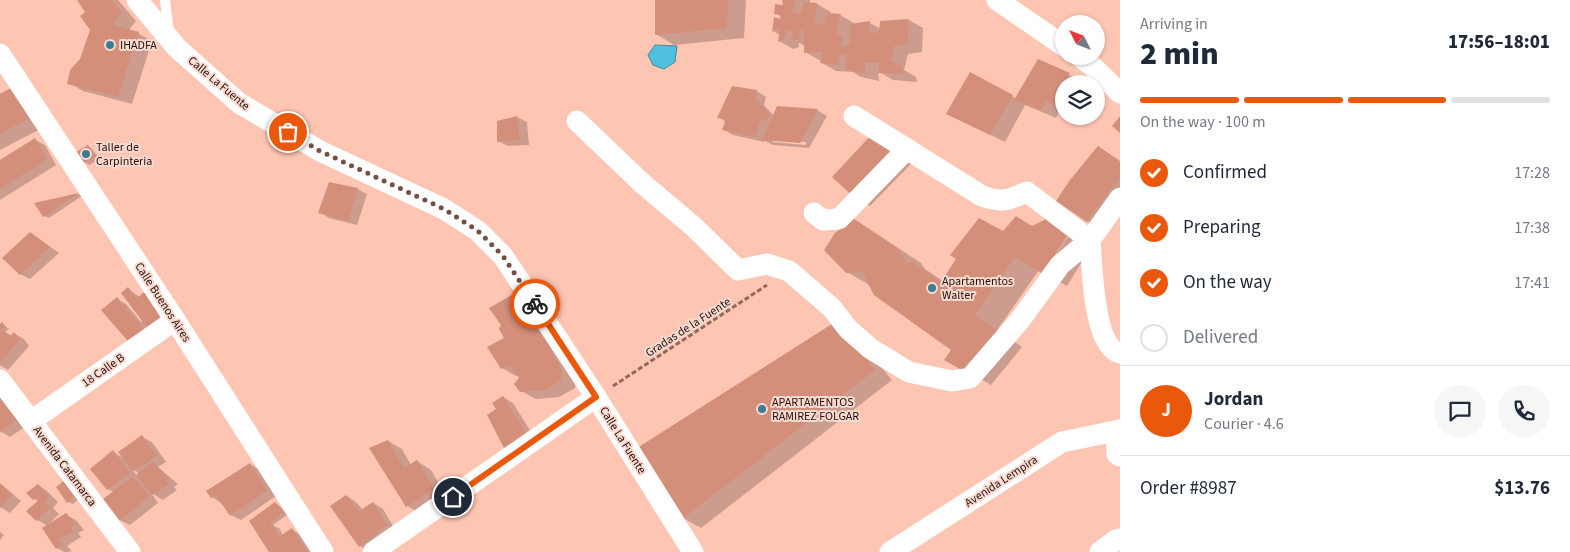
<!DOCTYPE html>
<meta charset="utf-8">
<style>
:root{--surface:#fff;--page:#f6f6f7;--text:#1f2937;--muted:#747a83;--line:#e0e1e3;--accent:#ea580c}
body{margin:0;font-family:"Source Sans 3",sans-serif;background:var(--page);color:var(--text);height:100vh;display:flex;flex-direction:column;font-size:19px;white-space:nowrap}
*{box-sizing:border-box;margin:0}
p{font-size:16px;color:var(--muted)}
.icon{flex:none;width:28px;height:28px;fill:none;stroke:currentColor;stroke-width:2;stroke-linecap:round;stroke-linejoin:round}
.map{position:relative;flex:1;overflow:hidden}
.panel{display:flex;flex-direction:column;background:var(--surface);width:450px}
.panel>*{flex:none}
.needle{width:32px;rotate:312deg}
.buttons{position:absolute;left:1055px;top:15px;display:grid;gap:10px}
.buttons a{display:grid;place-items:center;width:50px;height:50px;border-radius:50%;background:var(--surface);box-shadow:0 1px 4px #0004;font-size:25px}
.pin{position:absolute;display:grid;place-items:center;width:42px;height:42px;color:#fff;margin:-21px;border:2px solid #fff;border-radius:50%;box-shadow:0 1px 5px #0007}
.courier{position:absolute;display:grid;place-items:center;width:50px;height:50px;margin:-25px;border:4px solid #ea580c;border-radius:50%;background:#fff;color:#222;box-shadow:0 1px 6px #0007}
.head em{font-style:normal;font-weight:800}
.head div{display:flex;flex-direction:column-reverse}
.head{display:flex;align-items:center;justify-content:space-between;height:85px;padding:0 20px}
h1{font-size:32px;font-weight:800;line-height:38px}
.bar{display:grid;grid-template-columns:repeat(4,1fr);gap:8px 5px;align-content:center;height:60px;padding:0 20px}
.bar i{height:6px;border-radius:4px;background:var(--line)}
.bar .selected{background:var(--accent)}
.bar p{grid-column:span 4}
.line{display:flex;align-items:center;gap:12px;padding:0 20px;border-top:1px solid var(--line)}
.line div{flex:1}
.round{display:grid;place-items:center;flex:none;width:52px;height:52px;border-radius:26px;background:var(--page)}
ol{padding:0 20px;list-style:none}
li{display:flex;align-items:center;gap:15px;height:55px}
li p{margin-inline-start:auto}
li .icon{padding:5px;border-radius:50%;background:var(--accent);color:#fff;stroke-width:4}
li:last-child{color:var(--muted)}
li i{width:28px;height:28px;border:2px solid var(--line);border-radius:50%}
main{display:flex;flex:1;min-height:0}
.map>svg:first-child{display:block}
</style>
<main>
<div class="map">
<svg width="1120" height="552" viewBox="0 0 1120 552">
<rect width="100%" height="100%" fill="#ffc5b3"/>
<polygon fill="#4fc0dd" stroke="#448b9d" points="655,45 677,46 675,62 664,69 653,65 648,55"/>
<g fill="#0003" fill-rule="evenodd">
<polygon points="78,0 118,0 136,21 129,30 138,33 152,41 132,104 83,91 69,83 81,60 91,30 86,12"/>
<polygon points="656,0 746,0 744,38 674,45 656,34"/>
<polygon points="783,0 810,0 810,4 817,4 831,12 830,14 840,15 854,23 854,25 870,23 881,29 909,20 923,28 922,52 908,54 904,70 916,77 917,82 893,80 878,71 879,81 861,77 853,72 836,71 822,63 822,60 819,60 805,52 805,46 799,43 799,47 793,49 779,41 780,35 773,31 781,21 782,17 776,13 784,6"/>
<polygon points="1039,60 1083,82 1064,84 1064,110 1060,108 1056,118 1025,105 1005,142 962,121 970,73 1017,99"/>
<path d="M732,87l25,4 9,6 -2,8 10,11 4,-9 39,3 10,6 -18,32 -36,-3 -8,-4 -1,1 -31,-7 -10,-6 3,-7 -8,-5zM773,140l33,2v3l-33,-3z"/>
<polygon points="0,96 46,126 0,150"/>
<polygon points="1077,116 1090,116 1087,121"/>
<polygon points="517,117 527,122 529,145 508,146 498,141 498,122"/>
<polygon points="35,140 45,145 56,165 0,200 0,162"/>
<polygon points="88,146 92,149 100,159 89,165 84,162"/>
<polygon points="917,158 870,206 856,198 834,177"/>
<polygon points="1120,161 1120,196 1097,227 1087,221"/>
<polygon points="358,189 367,194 357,225 329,218 320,212"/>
<polygon points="79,194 82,196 49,218 44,216 36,204"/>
<polygon points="853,220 877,234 921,263 925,269 943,281 1003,233 1032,227 1048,220 1091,247 1067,286 1044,273 1069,234 1066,234 1039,270 998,329 1022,347 991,385 946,359 953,349 871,286 847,272"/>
<polygon points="31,233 59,253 30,279 20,274"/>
<polygon points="128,289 140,297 145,294 154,299 173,332 143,352 117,299 126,304 141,322 143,321"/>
<polygon points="517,293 576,379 575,388 559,397 536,399 521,391 521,378 519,375 516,376 502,368 505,338"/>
<polygon points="3,324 9,329 5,332 12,336 15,334 24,339 29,346 8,370 0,365 0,325"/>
<polygon points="853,334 892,380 701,528 683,518"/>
<polygon points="0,392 29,424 10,437 0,431"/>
<polygon points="503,397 513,403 538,443 498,410"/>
<path d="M142,437l10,5 14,20 -8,5 20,17 -4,3 3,3 -14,10 -12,-7 7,10 -28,22 -10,-5 -6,-28 -6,-3 -16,-20 21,-17 12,7zM132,469l8,5 -3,2z"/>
<polygon points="388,441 402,449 411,465 417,461 431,470 447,498 421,514 407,506"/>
<polygon points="250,464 260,470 276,496 241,520 231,515 221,503 212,497"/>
<polygon points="0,483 21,501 10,513 0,507"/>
<polygon points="38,485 47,491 58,502 53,508 59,514 48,525 66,515 76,520 84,530 78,533 81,537 67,546 72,551 69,552 64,552 57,548 48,526 37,520 28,511 39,502 34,499"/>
<polygon points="58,487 83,496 73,504 68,502"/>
<polygon points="347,496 356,502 363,510 373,503 383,509 396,531 370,552 360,546 332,506"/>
<polygon points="275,503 280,506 287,515 273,525 280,529 283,536 292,530 302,535 313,552 270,552 250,521"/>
<polygon points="0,532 4,535 0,540"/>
</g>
<g fill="#d38f7a">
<polygon points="77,0 112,0 122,12 113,25 139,32 118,97 67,84 70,70 80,59 90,30 80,16 85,12"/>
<polygon points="655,0 728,0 727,28 655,35"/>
<polygon points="782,0 795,0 792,13 801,14 804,2 817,3 815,23 825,24 827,13 841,14 836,33 842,36 841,47 850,45 850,24 870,21 869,32 879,33 880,21 909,19 908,44 894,46 891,61 902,67 904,74 878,73 879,63 864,62 866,74 845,69 847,54 840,55 838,65 820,63 823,52 804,53 804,30 799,31 800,40 791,39 793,31 786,30 785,39 778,42 780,28 772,32 774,17 780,19 780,15 774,14 775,4 783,5"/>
<polygon points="1038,59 1070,73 1062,86 1064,110 1046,101 1041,110 1014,100"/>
<polygon points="970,72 1013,95 990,135 946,114"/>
<polygon points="732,86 757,90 755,99 770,114 767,121 761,119 755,137 722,130 726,119 717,118"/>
<polygon points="11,88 32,117 0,134 0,94"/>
<polygon points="777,106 818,109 800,143 762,140"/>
<polygon points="517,116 520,140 497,142 497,121"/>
<polygon points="1120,116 1120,133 1112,126"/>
<polygon points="875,131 904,150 856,199 832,177"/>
<polygon points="35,138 47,159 0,189 0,160"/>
<polygon points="88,145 96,156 83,163 76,152"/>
<polygon points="1098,146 1120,161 1120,177 1087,222 1056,201 1070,180"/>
<polygon points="329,182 358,188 348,221 318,213"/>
<polygon points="79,193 43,217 34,203"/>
<polygon points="1016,216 1032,226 1048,218 1069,233 1043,274 1015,257 975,315 999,332 967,373 944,360 951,350 874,295 862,272 846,273 824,250 835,233 853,218 897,248 906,262 913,262 941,282 956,259 950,255 979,218 1003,231"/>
<polygon points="30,232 50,247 20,275 2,258"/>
<polygon points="128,287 137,298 144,292 165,326 152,334 121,293"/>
<polygon points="517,292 532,313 562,370 561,380 545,390 520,392 514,384 519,378 510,365 501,369 487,347 504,338 499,329 501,325 489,308"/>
<polygon points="117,297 148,334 133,347 101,310"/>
<polygon points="2,322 5,326 0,331 0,324"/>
<polygon points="835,322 875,370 682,519 637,448"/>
<polygon points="3,330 10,337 14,332 20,340 0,362 0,332"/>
<polygon points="0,389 20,418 0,432"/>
<polygon points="503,396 529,437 505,450 487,415 496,409 492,403"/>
<polygon points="142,435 157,456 133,471 118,452"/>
<polygon points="388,440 404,468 417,460 434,489 406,507 369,448"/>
<polygon points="113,450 130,473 107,490 90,469"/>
<polygon points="153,462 169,478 166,481 169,484 152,495 136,475"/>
<polygon points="250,463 267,491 230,516 216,495 211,498 206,491"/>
<polygon points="133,476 149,497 119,521 103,499"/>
<polygon points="67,478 79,493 67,503 56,487"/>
<polygon points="0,484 12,494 0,508"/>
<polygon points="38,484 49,496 44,502 51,507 36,521 26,511 39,500 37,497 33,500 26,493"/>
<polygon points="346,495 359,511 373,502 387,525 359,547 330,506"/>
<polygon points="275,502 284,513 270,522 279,537 292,528 308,552 269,552 249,521"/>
<polygon points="66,513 76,524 70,527 73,531 58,540 63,545 56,549 42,528"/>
</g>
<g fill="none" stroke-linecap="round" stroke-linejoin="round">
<polyline stroke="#93695d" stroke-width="3" stroke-dasharray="5 2.5" stroke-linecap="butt" points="613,386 767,285"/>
<polyline stroke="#fff" stroke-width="10" points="165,0 169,34"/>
<g stroke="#fff" stroke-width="21">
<polyline points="137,0 177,48 239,103 320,151 444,209 478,231 503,256 596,397 693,552"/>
<polyline points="997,0 1064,46"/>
<polyline points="0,54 175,320 323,552"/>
<polyline points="1079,56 1092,66 1120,93"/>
<path d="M577,121l66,63 50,42 45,44 29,-6 22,7 43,37 16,21 23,20 38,23 43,9 18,-3 50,-58 40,-55 30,-25 -63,-48c-19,8 -24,11 -45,4l-128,-80"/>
<path d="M1120,198l-30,42c2,23 3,107 30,113"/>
<polyline points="814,213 823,220 839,219 907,149"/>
<polyline points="0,380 130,552"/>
<polyline points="31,421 175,320"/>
<polyline points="1116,431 1117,454 1120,456"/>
<polyline points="373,552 596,397"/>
<polyline points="890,552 1062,442 1120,430"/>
<polyline points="1100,552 1116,540 1120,539"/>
</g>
</g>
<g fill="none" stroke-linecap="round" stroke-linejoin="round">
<polyline stroke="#744f44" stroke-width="5" stroke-dasharray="0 9" points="288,132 320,151 444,209 478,231 503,256 535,304"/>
<polyline stroke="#ea580c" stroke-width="6" points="453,497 596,397 535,304"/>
</g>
<g fill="#3c7e90" stroke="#f8dad1" stroke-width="2">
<circle cx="110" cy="45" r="5"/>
<circle cx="86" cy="154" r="5"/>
<circle cx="932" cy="288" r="5"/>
<circle cx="762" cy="409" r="5"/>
</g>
<g text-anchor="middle" stroke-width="4" stroke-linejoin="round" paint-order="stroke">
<g font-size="12" fill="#291009" stroke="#f8dad1" text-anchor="start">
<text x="120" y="49">IHADFA</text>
<text x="96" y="151">Taller de<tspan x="96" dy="14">Carpinteria</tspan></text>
<text x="942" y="285">Apartamentos<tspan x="942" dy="14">Walter</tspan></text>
<text x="772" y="406">APARTAMENTOS<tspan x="772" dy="14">RAMIREZ FOLGAR</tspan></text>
</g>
<g font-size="12" fill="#291009" stroke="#f8dad1">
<text transform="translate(219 83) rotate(40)" y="4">Calle La Fuente</text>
<text transform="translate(163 302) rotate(57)" y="4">Calle Buenos Aires</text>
<text transform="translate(688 327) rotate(-33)" y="4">Gradas de la Fuente</text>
<text transform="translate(103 370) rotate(-35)" y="4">18 Calle B</text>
<text transform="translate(623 440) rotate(58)" y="4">Calle La Fuente</text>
<text transform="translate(65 466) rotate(53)" y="4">Avenida Catamarca</text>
<text transform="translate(1001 481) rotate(-33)" y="4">Avenida Lempira</text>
</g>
</g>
</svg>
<div class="buttons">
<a><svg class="needle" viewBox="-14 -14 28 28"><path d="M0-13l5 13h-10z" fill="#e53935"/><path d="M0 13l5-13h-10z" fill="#747a83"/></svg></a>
<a><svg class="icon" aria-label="layers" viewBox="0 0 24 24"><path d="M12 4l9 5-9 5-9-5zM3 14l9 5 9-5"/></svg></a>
</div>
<div class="pin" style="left:288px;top:132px;background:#ea580c"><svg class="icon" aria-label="bag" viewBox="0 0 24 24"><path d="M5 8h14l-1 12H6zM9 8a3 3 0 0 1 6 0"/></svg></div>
<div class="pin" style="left:453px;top:497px;background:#1f2937"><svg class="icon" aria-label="home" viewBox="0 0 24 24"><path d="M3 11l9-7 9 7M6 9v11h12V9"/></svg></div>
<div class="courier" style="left:535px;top:304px"><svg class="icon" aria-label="bike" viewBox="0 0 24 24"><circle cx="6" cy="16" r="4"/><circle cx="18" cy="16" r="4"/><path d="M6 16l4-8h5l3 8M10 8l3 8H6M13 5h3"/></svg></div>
</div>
<section class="panel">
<div class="head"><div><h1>2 min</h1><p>Arriving in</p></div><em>17:56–18:01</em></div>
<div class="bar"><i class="selected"></i><i class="selected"></i><i class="selected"></i><i></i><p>On the way · 100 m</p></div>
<ol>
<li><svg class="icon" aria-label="check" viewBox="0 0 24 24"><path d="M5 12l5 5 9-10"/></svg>Confirmed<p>17:28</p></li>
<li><svg class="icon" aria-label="check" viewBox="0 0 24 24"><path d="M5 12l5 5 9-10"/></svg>Preparing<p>17:38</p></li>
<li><svg class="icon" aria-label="check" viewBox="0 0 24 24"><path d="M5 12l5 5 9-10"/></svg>On the way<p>17:41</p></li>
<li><i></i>Delivered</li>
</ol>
<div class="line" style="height:90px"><b class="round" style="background:var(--accent);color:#fff">J</b><div><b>Jordan</b><p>Courier · 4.6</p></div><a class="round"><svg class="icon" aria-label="chat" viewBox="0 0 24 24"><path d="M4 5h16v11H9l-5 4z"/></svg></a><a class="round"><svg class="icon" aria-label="phone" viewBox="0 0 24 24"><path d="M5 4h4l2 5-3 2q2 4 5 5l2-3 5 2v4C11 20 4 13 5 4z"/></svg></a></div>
<div class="line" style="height:65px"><div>Order #8987</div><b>$13.76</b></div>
</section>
</main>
